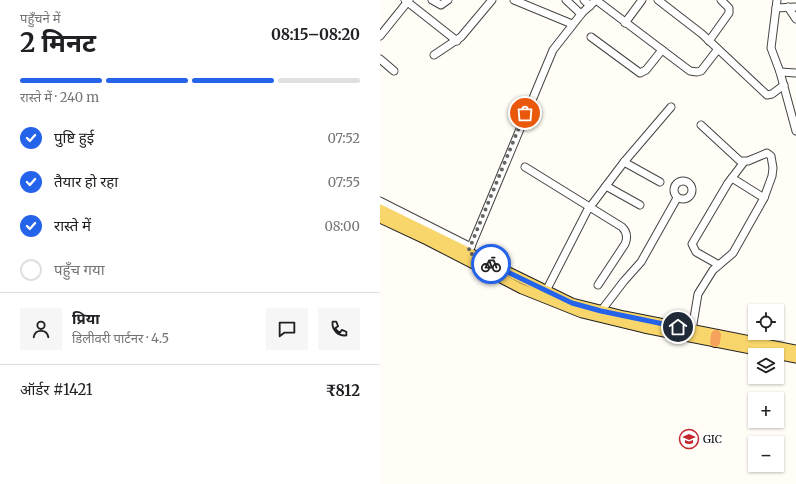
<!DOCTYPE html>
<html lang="hi">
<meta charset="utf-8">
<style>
:root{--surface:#fff;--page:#f6f6f6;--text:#202124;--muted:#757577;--line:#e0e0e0;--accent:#2563eb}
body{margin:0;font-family:Merriweather,"Noto Sans Devanagari",serif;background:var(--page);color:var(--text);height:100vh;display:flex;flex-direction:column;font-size:15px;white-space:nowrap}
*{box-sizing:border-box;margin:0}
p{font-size:13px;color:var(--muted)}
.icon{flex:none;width:22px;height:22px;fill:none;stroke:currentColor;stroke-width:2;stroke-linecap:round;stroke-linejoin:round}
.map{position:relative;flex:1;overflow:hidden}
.details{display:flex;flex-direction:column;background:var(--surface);width:380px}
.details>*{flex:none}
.fabs{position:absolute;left:368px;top:304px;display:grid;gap:8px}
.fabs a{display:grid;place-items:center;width:36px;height:36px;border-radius:0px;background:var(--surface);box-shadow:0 1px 3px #0004;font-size:20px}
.pin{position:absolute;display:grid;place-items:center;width:34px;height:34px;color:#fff;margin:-17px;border:2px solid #fff;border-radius:50%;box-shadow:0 1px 4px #0007}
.courier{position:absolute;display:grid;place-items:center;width:40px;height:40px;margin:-20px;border:3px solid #2563eb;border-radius:50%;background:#fff;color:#222;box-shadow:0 1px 5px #0007}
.overview em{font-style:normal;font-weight:700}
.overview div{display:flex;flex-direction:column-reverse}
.overview{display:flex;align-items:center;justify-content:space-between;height:68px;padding:0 20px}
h1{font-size:26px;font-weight:700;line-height:30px}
.bar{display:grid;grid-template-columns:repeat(4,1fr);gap:6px 4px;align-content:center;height:48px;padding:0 20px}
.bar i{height:5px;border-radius:3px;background:var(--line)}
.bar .on{background:var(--accent)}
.bar p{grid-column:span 4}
.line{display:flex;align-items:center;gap:10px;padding:0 20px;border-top:1px solid var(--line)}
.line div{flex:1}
.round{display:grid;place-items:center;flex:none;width:42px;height:42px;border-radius:0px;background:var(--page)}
ol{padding:0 20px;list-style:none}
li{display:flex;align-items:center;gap:12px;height:44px}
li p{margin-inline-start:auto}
li .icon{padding:4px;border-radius:50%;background:var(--accent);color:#fff;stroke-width:4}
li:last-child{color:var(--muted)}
li i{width:22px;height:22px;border:2px solid var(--line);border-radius:50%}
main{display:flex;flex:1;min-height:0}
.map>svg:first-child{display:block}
</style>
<main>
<section class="details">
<div class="overview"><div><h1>2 मिनट</h1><p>पहुँचने में</p></div><em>08:15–08:20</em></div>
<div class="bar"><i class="on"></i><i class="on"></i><i class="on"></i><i></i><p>रास्ते में · 240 m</p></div>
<ol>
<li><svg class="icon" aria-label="check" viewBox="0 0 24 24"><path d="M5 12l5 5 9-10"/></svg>पुष्टि हुई<p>07:52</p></li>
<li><svg class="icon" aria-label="check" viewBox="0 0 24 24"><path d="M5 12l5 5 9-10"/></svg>तैयार हो रहा<p>07:55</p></li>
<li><svg class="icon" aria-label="check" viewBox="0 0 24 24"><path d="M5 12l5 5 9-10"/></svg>रास्ते में<p>08:00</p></li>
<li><i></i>पहुँच गया</li>
</ol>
<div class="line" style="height:72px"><a class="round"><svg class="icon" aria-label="person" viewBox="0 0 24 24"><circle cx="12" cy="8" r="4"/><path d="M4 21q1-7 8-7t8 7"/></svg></a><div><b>प्रिया</b><p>डिलीवरी पार्टनर · 4.5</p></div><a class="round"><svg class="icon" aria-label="chat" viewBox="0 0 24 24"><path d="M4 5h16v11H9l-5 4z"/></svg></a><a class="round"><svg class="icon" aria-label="phone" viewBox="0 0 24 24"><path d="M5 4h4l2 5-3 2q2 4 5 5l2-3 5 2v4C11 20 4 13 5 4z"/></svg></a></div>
<div class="line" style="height:52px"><div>ऑर्डर #1421</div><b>₹812</b></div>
</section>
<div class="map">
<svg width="416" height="484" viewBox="0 0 416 484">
<rect width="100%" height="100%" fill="#fffdf5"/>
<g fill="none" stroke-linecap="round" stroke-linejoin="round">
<defs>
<g id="minor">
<polyline points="25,0 77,41"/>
<polyline points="52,0 61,5 68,0"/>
<polyline points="134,0 192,24"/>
<polyline points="186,0 201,14"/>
<polyline points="204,0 210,6"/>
<polyline points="216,0 310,71 317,72 321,71 338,49"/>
<polyline points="278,0 322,34 387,95 392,94 404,85"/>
<polyline points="397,0 391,48 400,72 416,131"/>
<polyline points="408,7 416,19"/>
<polyline points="396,8 416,7"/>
<polyline points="245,23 262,0"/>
<polyline points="0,36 29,0"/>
<polyline points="211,37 260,73 266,70 282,50"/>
<polyline points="329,41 349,13 349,8 341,0"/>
<polyline points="54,55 81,37 112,0"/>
<polyline points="0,59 14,71"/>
<polyline points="400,72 416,73"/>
<polyline points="244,162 280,182"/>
<path d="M145,167l97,60c5,5 6,10 3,17l-27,41"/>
<polyline points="352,178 384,198"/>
<circle cx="303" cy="190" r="9"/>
<polyline points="226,186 260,205"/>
<polyline points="0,201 91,247"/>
<polyline points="87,256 173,50 202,13 216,0"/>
<polyline points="339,265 316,252 312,244 348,183 364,162"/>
<polyline points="166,291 207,211 244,162 291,107"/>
<polyline points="221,311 244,281 261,262 297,198"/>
<polyline points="312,330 318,294 333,270 353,253 384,198 392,176 393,168 391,156 387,153 368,161 360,161 321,125"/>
</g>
<g id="major">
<polyline points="0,209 192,303 244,316 416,350"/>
<polyline points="0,218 47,240 142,289 202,313 264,328 416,358"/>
</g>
<polyline id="highway" points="335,342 336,335"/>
</defs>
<use href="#minor" stroke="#444" stroke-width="9"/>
<use href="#major" stroke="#222" stroke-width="11"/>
<use href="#highway" stroke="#222" stroke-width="12"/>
<use href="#minor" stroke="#fff" stroke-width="7"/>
<use href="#major" stroke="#f9d66b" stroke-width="9"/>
<use href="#highway" stroke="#f5a25d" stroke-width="10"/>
</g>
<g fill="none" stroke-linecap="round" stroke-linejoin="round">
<polyline stroke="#646461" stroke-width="4" stroke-dasharray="0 7.2" points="111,264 88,252 145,113"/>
<polyline stroke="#2563eb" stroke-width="5" points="111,264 192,303 221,311 298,327"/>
</g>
<defs>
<symbol id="school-ring" viewBox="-11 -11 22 22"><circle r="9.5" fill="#fff" stroke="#c4262e" stroke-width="1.5"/><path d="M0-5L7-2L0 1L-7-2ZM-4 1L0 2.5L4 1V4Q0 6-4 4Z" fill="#c4262e"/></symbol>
</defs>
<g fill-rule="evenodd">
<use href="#school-ring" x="298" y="428" width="22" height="22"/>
</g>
<g text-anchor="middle" stroke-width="4" stroke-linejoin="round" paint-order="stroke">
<g font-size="11" fill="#111" stroke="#fff" text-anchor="start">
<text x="323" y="443">GIC</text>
</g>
</g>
</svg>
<div class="fabs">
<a><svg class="icon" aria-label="locate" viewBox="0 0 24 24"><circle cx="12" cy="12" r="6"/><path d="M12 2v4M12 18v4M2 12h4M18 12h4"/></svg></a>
<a><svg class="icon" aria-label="layers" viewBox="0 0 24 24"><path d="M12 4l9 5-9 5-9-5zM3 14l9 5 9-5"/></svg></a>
<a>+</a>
<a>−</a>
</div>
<div class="pin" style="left:145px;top:113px;background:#ea580c"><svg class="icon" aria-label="bag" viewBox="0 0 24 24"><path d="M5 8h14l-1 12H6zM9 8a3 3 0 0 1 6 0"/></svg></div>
<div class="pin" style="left:298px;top:327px;background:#1f2937"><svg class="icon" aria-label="home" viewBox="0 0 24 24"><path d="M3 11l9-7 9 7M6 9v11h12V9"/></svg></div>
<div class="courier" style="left:111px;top:264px"><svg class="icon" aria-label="bike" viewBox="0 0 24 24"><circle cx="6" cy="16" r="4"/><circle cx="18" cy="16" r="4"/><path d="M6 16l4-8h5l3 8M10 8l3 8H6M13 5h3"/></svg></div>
</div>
</main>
